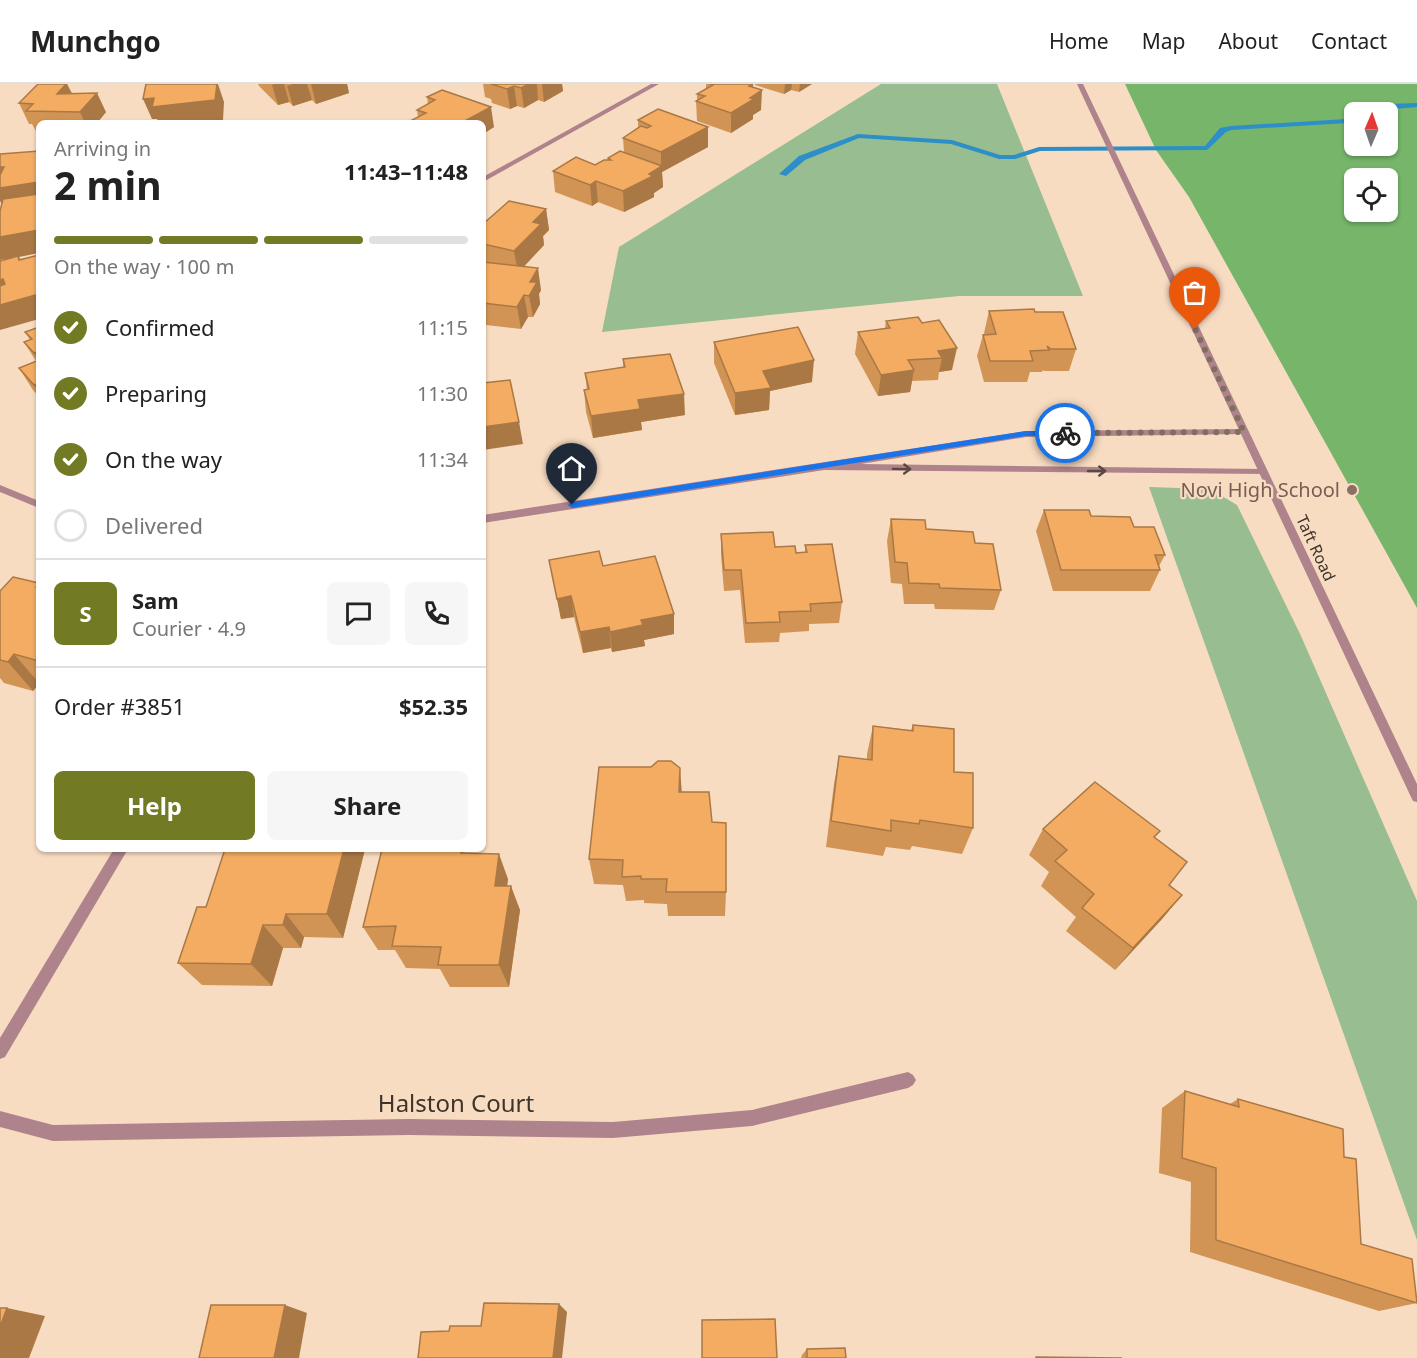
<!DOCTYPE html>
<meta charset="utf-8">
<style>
:root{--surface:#fff;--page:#f6f6f6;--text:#222;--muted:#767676;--line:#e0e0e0;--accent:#737a24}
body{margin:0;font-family:"Noto Sans",sans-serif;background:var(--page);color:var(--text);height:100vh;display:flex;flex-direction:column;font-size:22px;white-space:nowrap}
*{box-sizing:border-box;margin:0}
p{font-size:20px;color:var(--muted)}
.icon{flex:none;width:33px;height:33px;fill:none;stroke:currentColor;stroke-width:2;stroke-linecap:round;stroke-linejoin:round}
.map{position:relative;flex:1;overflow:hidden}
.panel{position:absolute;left:36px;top:36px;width:450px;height:732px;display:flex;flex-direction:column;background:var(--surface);border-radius:9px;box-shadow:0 2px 4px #0004}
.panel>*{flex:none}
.needle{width:39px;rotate:2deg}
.buttons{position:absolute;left:1344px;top:18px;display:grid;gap:12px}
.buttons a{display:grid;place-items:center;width:54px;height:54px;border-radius:9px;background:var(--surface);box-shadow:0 2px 4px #0004;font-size:30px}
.pin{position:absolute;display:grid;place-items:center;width:51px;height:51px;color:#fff;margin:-62px -26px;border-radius:50% 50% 50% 0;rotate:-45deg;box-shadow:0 0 6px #0007}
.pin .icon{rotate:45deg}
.courier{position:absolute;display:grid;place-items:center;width:60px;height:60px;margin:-30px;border:4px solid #1a73e8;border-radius:50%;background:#fff;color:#222;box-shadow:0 2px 8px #0007}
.summary em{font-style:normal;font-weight:700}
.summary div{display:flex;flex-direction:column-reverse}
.summary{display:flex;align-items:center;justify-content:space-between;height:102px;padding:0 18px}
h1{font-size:39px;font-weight:700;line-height:45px}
.bar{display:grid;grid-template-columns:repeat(4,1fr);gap:9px 6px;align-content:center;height:72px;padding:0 18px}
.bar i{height:8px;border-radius:4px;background:var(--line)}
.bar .current{background:var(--accent)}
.bar p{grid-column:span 4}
.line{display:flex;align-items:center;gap:15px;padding:0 18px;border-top:2px solid var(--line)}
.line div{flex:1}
.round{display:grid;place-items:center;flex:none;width:63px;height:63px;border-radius:9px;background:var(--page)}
ol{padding:0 18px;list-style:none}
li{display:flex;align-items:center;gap:18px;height:66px}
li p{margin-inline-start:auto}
li .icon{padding:6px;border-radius:50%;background:var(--accent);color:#fff;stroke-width:4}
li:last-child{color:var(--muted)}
li i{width:33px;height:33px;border:3px solid var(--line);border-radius:50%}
.cta{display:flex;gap:12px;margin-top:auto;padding:12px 18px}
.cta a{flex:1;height:69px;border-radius:9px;background:var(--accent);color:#fff;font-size:24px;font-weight:700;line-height:69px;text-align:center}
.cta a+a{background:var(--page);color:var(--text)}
header{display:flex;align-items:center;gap:36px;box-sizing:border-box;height:84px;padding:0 30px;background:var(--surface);border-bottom:2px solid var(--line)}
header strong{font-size:28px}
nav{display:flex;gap:33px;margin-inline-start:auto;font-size:21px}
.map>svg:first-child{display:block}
</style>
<header>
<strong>Munchgo</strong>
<nav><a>Home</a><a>Map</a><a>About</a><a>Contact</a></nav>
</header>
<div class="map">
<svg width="1417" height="1274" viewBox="0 0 1417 1274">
<rect width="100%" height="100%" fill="#f8dcc2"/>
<g fill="#97bd90">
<polygon points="881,0 997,0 1083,212 959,212 602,248 619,163"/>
<polygon points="1149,403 1210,405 1237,421 1301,552 1417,817 1417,1156"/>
</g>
<path fill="#76b56a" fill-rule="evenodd" d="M1125,0h292v524l-228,-411 -33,-47zM1354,28h34v34h-34zM1354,94h34v34h-34z"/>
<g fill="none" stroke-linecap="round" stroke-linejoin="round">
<g fill="#2d8fc8" fill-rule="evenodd">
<polygon points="1417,19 1417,23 1360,28 1387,20"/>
<polygon points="1354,32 1354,37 1347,39 1231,46 1226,48 1207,66 1040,67 1015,75 999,75 951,60 859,54 805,76 786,92 779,90 799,72 858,50 952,56 1000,71 1014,71 1039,63 1205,62 1220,44 1231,42 1346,35"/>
</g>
<g fill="#af838b" fill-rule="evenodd">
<polygon points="651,0 659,0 483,98 483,93"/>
<polygon points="1244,345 1247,346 1247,350 1026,353 861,380 1263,385 1266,386 1266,390 824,386 483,439 483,431 1026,347"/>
<polygon points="0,401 39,417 39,424 0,408"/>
<polygon points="114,765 128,765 5,973 0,975 0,954"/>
<polygon points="908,988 913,991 916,996 913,1001 908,1004 752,1042 613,1054 409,1051 53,1057 0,1043 0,1027 53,1041 409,1035 613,1038 752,1026"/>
</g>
<polygon fill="#af838b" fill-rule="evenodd" points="1077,0 1083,0 1417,700 1417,718 1413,717 1411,713"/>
</g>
<g fill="#d19454">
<polygon points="38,0 67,0 72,9 106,28 97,39 39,39 39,47 36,47 32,40 29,40 19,19"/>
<polygon points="258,0 347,0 349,9 316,20 312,16 293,22 289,18 278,21 259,2"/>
<polygon points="483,0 562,0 563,7 544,18 538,16 524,24 517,22 510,25 492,19 491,15 485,13"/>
<polygon points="706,0 753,0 753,4 761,26 753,31 753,35 731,49 697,37 696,17 697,17 697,10 706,5"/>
<polygon points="755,0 812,0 799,8 791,6 784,10 755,1"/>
<polygon points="442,6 494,43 483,50 483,39 413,39 412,36 418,33 417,26 428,20 427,13"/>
<polygon points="638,36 708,63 662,88 663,103 654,109 654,113 624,128 598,118 592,122 555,108 553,87 595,81 624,68 623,54 638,43"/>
<polygon points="546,125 549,146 543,152 544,161 524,182 541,206 539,210 540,220 533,233 528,233 521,245 486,241 483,245 483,140"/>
<polygon points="989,227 1035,228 1076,265 1069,287 1044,287 1043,286 1042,288 1030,288 1027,298 984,298 977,272 983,251 985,251 984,249"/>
<polygon points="886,237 922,239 952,286 939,288 938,296 912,297 910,308 878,312 855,270 858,248 885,244"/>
<polygon points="39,243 39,313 33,306 19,284 36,277 24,258 30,256 25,248"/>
<polygon points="714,258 812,298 770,307 769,326 735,331 714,279"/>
<polygon points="623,275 685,331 641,338 642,346 593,354 586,328 584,306 587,306 585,289 623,283"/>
<polygon points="1044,426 1091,432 1134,443 1165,471 1159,482 1160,486 1150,507 1053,507 1036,447"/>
<polygon points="891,435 975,459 1001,506 994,526 935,525 934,520 904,520 902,500 891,499 887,457"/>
<polygon points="721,450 796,469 805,468 805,461 842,518 839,539 809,540 809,547 780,549 779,558 745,559 740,506 724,507 721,471"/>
<polygon points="549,476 603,482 674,550 644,556 645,562 612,568 611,564 583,569 574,533 561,535"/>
<polygon points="39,499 39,600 33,607 4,599 0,594 0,507"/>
<polygon points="913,641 954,688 973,744 962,770 912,762 910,766 886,763 883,772 826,763 834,700 839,672 867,676 867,670 873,642 911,646"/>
<polygon points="681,708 712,738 726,808 725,832 668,832 667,820 644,819 644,816 626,817 623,801 594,800 589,775"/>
<polygon points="1043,745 1155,753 1169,801 1182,811 1162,835 1115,886 1066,847 1076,833 1041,802 1049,788 1029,771"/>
<polygon points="225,765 365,765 343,854 304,853 301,864 283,864 272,902 202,901 178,879 206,823"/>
<polygon points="463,765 465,769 508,795 507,802 520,826 509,903 450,903 440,885 406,884 395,866 378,866 363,843"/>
<polygon points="1185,1007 1230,1020 1238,1015 1344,1073 1361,1160 1417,1219 1379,1227 1190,1168 1191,1098 1159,1089 1162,1024"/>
<polygon points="807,1265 846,1274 801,1274 802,1271"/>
</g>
<g fill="#aa7845">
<polygon points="66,0 67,0 76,19 57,10"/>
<polygon points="218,0 224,18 223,36 196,39 159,39 157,35 152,35 143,15 154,14"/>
<polygon points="275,0 284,0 289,18 278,21 272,1"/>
<polygon points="293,0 307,0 312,16 293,22 287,2"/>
<polygon points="311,0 347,0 349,9 316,20"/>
<polygon points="529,0 537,0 538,16 524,24 521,4"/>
<polygon points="542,0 562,0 563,7 544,18"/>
<polygon points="753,0 753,12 762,6 761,26 753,31 753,35 731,49 731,29 749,2"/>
<polygon points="785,0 792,0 791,6 784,10"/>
<polygon points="800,0 812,0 799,8"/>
<polygon points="514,2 517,22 510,25 507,5"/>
<polygon points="97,9 106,28 97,39 85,39 80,28"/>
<polygon points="491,23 494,43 483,50 483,39 461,39"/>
<polygon points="708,43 708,63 662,88 663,103 654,109 654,113 624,128 623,107 661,83 661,68"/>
<polygon points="0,83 4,83 39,98 39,121 5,126 0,117"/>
<polygon points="596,97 598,118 592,122 590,101"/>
<polygon points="546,125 549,146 543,152 544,161 518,189 514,167 533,138"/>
<polygon points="39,146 39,169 19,173 31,193 19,176 19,173 0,176 0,153"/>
<polygon points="538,184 541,206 539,210 540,220 533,233 529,212 530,198"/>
<polygon points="3,195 16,216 0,209 0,196"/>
<polygon points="39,210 39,235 0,246 0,221"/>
<polygon points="524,211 528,233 521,245 517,223"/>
<polygon points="483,227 486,241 483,245"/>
<polygon points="957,264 952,286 939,288 942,274 938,267"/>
<polygon points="39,267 39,277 34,269"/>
<polygon points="814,276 812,298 770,307 769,326 735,331 735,309 763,287"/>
<polygon points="914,286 910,308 878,312 881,291"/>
<polygon points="39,299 39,308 34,301"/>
<polygon points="684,310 685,331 641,338 642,346 593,354 591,332 638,316"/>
<polygon points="519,338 523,360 483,366 483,343"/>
<polygon points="571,512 574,533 561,535 557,515"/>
<polygon points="674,530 674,550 644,556 645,562 612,568 610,548 641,536"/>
<polygon points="609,543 611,564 583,569 580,548"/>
<polygon points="14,570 39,599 39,600 33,607 8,578"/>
<polygon points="680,684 682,711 679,708"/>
<polygon points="344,765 365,765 343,854 327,830"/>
<polygon points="499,770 508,795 504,826 495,802"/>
<polygon points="511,802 520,826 509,903 499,881"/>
<polygon points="1182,811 1162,835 1115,886 1133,864"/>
<polygon points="286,830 304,853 301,864 283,841"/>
<polygon points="263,841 283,864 272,902 251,880"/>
<polygon points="559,1220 567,1228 562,1274 553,1274"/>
<polygon points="285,1221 307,1229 299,1274 274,1274"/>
<polygon points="7,1224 45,1232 29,1274 0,1274 0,1243"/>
</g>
<g fill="#f3ac62" stroke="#aa7845" stroke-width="1.5">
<polygon points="38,0 66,0 57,10 97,9 80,28 26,27 33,20 19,19"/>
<polygon points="146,0 217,0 215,16 152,23 154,14 143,15"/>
<polygon points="491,0 529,0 521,4 514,2 507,5"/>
<polygon points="710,0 753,0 749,2 762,6 750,14 754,15 731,29 696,17 705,12 697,10 713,1"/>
<polygon points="442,6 491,23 461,39 455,37 451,39 421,39 412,36 426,29 417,26 435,16 427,13"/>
<polygon points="658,25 708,43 661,68 623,54 641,42 647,44 651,42 638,36"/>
<polygon points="39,67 39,98 0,104 0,91 4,83 0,83 0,70"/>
<polygon points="620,67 662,82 649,90 653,92 623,107 596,97 590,101 553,87 576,73 595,81 604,76 611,76 608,74"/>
<polygon points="39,110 39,146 0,153 0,127 3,115"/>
<polygon points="509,117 546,125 533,138 541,140 514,167 483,160 483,140"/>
<polygon points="39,171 39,210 0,221 0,202 5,200 3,195 0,196 0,177 18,172 19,176"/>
<polygon points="483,178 538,184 530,198 537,198 529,212 524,211 517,223 483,219"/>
<polygon points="1034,225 1035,228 1063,228 1076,265 1051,265 1047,262 1049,266 1030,267 1033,277 990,277 983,251 996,250 989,227"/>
<polygon points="918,233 922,239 939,236 957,264 938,267 942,274 908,276 914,286 881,291 858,248 890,244 886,237"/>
<polygon points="39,243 39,267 34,269 24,258 32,255 25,248"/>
<polygon points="798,243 814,276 763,287 771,304 735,309 714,258"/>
<polygon points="670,270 684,310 638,316 640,325 591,332 584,306 589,305 585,289 625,283 623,275"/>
<polygon points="39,276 39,299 34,301 19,284"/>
<polygon points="510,296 519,338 483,343 483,299"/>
<polygon points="1044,426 1089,426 1091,432 1130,433 1134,443 1154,443 1165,471 1155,471 1160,486 1061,486"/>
<polygon points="891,435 925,436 926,445 973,448 975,459 993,460 1001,506 940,504 939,500 909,499 907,479 895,478"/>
<polygon points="773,448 775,463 795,462 796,469 807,468 805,461 832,460 842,518 810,520 811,527 779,528 780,538 746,539 741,486 724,486 721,450"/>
<polygon points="599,467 603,482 655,472 674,530 641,536 643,541 610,548 609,543 580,548 571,512 557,515 549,476"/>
<polygon points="13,493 39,499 36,503 39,504 39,577 14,570 8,578 0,576 0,507"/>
<polygon points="913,641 954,645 954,688 973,689 973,744 920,736 919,740 891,736 891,747 831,737 839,672 872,676 873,642 913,647"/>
<polygon points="658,677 671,677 680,684 679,708 709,708 712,738 726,739 726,808 666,808 667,795 641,795 641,792 622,793 623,776 589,775 599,683 651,683"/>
<polygon points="1095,698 1160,747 1154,753 1187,778 1169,801 1182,811 1133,864 1082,824 1094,810 1055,777 1067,766 1043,745"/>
<polygon points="225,765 344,765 327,830 286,830 283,841 263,841 251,880 178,879 197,823 206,823"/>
<polygon points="382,765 462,765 461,769 499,770 495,802 511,802 499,881 438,881 441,863 392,862 396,842 363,843"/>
<polygon points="1185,1007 1239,1023 1238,1015 1343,1045 1344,1073 1356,1075 1361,1160 1412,1175 1417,1219 1216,1156 1216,1084 1182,1074"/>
<polygon points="484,1219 559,1220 553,1274 418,1274 421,1248 449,1247 450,1242 481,1242"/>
<polygon points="211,1221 285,1221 274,1274 199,1274"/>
<polygon points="0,1224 7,1224 0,1243"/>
<polygon points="775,1235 777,1274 702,1274 702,1236"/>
<polygon points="845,1264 846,1274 807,1274 807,1265"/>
<polygon points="1036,1273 1122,1274 1036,1274"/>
</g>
<defs><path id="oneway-shaft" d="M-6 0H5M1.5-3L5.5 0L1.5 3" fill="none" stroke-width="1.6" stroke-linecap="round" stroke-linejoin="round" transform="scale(1.5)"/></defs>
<g stroke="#5a4842">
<use href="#oneway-shaft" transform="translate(902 385) rotate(1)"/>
<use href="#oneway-shaft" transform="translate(1097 387)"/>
</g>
<polygon fill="#1a73e8" points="1026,347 1065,347 1069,349 1065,351 1026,352 572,424 568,421 572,418"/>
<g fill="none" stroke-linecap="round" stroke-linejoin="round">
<polyline stroke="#7f6f5f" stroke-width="6" stroke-dasharray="0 10.8" points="1065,349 1244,348 1195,245"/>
</g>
<circle fill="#8d6e63" stroke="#f8dcc2" stroke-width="2" cx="1352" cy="406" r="6"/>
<g text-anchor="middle" stroke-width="4.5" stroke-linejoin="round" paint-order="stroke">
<g font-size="16" fill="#3e342a" stroke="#f8dcc2">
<text transform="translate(1316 464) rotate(65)" y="6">Taft Road</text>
</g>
<g font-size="20" fill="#785e54" stroke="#f8dcc2" text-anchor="end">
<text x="1340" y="413">Novi High School</text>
</g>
<g font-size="24" fill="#3e342a" stroke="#f8dcc2">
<text x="456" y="1028">Halston Court</text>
</g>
</g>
</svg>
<div class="buttons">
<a><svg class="needle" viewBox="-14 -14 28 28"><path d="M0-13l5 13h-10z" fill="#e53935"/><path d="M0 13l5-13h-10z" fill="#767676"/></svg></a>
<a><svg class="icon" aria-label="locate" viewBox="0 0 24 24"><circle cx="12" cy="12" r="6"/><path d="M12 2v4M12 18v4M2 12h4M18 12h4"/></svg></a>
</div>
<div class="pin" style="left:1195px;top:245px;background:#ea580c"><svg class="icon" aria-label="bag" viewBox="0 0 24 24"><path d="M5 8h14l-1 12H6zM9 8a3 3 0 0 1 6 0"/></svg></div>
<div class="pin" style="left:572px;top:421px;background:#1f2937"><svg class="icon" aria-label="home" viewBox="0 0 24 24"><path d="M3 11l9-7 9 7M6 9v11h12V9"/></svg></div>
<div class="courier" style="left:1065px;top:349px"><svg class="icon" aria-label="bike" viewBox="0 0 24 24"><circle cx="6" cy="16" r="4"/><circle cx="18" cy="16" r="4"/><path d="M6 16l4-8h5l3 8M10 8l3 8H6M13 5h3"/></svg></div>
<section class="panel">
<div class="summary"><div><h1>2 min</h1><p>Arriving in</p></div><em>11:43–11:48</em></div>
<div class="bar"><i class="current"></i><i class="current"></i><i class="current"></i><i></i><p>On the way · 100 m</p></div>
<ol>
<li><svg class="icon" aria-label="check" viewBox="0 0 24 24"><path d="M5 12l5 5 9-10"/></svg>Confirmed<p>11:15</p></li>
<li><svg class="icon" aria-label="check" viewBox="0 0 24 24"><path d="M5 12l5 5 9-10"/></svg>Preparing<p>11:30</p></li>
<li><svg class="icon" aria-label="check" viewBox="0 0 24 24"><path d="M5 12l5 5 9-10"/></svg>On the way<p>11:34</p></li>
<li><i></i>Delivered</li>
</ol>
<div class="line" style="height:108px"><b class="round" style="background:var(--accent);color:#fff">S</b><div><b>Sam</b><p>Courier · 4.9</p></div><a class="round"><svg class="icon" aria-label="chat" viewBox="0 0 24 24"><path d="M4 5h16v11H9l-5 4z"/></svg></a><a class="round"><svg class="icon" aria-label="phone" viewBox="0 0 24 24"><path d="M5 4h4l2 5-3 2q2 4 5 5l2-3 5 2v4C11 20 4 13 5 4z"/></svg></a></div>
<div class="line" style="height:78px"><div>Order #3851</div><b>$52.35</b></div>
<div class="cta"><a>Help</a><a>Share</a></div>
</section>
</div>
